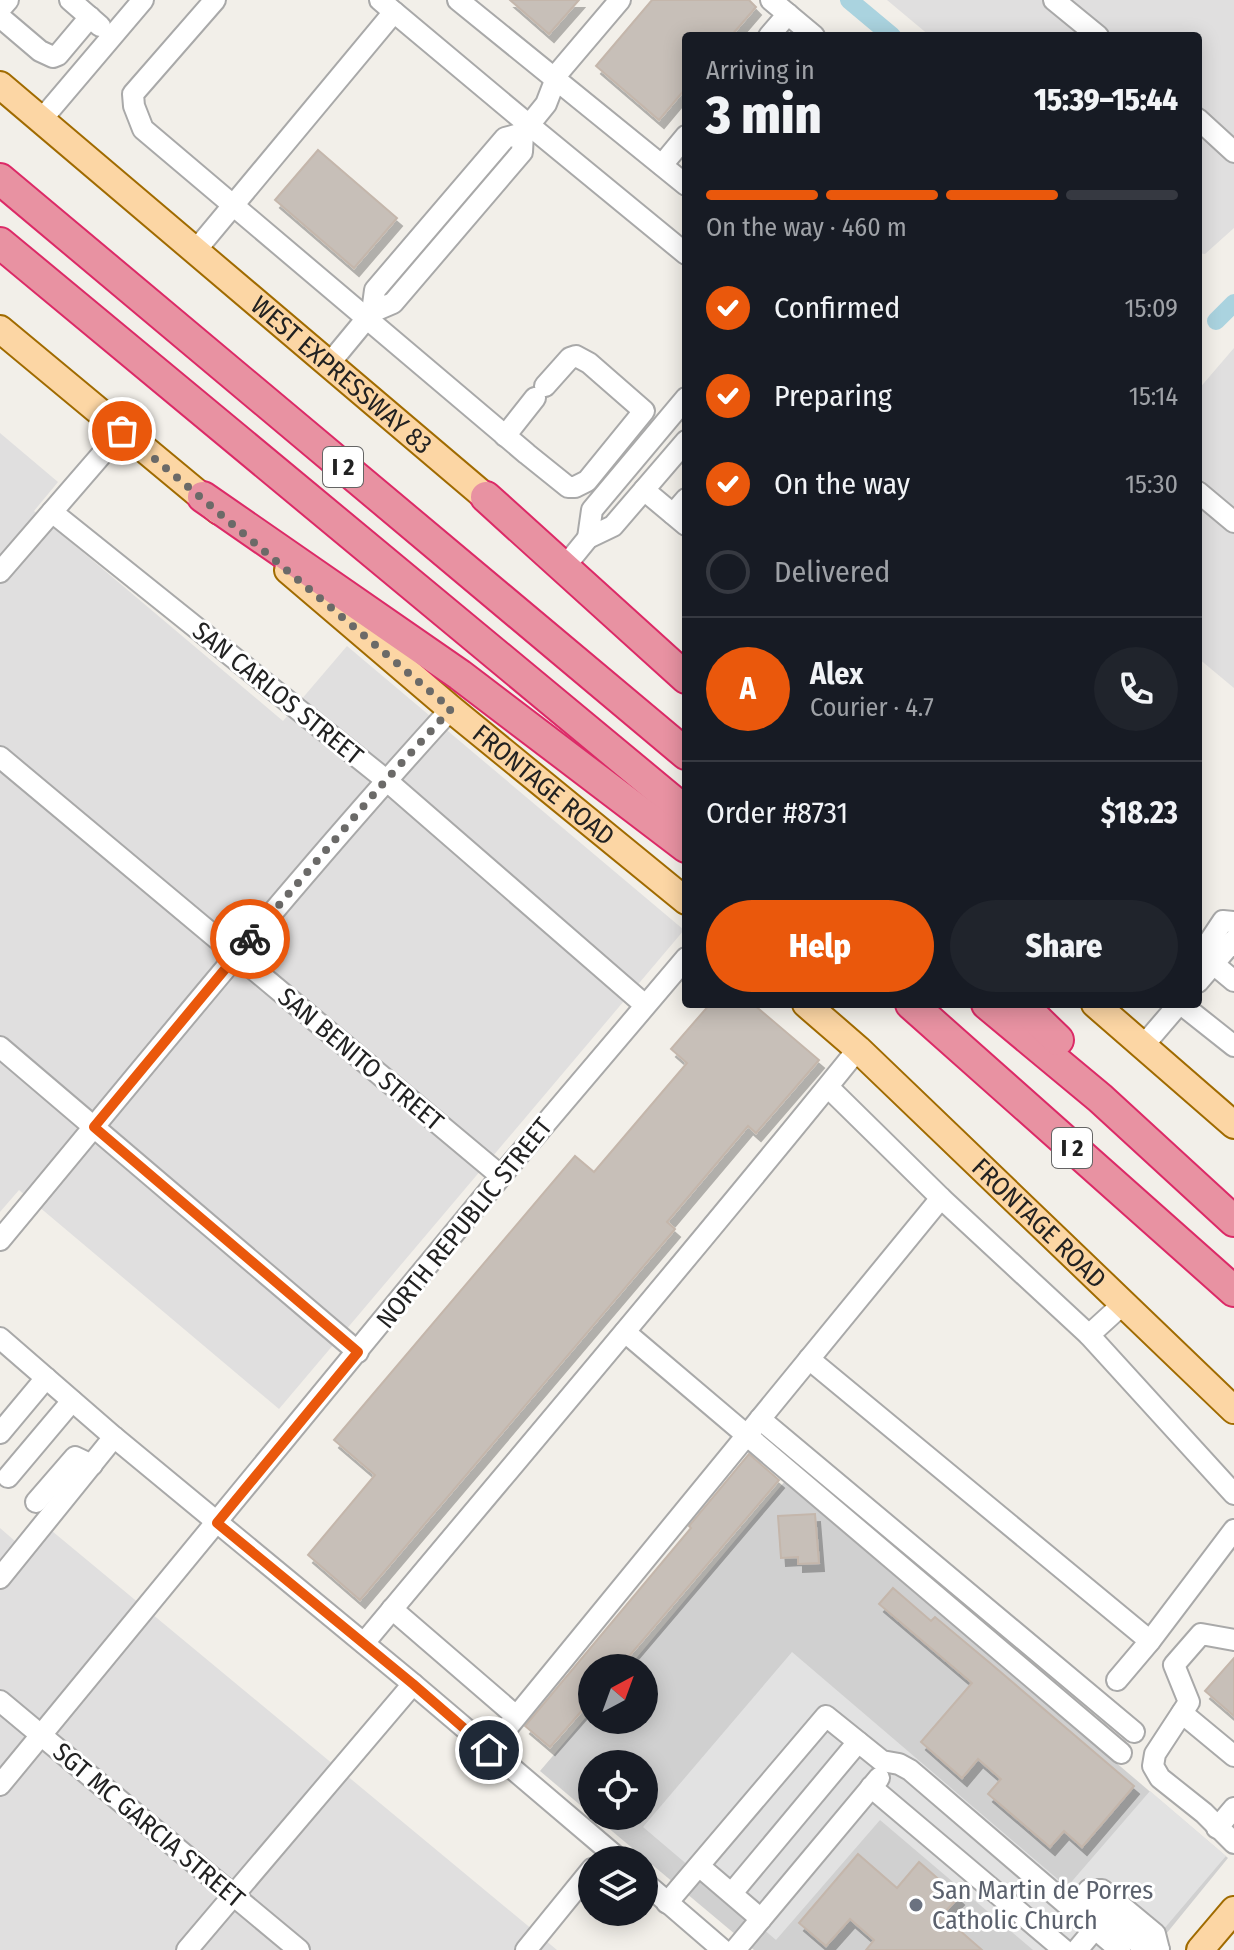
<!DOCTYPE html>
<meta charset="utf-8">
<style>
:root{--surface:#171b24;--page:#20242c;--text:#f1f3f6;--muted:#9ea1a6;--line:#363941;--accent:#ea580c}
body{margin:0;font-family:"Fira Sans Condensed",sans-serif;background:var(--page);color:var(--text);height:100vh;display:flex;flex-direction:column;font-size:30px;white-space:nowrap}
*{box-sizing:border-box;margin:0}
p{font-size:26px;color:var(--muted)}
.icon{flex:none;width:44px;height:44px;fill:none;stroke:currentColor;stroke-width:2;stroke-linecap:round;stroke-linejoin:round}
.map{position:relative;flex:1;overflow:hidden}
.drawer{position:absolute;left:682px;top:32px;width:520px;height:976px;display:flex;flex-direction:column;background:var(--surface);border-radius:8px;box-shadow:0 4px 20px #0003}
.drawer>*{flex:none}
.needle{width:52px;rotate:41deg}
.fabs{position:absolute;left:578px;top:1654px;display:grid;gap:16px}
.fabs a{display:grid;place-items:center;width:80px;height:80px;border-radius:50%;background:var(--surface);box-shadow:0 4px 20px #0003;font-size:40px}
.pin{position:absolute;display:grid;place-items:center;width:68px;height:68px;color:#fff;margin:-34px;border:4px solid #fff;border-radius:50%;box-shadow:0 2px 8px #0007}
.courier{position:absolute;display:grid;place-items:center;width:80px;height:80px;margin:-40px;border:6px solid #ea580c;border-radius:50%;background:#fff;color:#222;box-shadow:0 2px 10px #0007}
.headline em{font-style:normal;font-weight:800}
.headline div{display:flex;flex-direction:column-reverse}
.headline{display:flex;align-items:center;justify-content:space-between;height:136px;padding:0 24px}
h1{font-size:52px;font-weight:800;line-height:60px}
.bar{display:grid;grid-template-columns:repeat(4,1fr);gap:12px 8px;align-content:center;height:96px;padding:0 24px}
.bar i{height:10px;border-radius:6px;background:var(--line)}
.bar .selected{background:var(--accent)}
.bar p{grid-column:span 4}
.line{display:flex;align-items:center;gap:20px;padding:0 24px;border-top:2px solid var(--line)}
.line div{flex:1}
.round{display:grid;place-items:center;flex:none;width:84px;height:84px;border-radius:42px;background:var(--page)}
ol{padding:0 24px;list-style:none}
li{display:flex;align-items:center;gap:24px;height:88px}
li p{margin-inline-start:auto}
li .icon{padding:8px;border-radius:50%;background:var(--accent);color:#fff;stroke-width:4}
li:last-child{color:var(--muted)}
li i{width:44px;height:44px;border:4px solid var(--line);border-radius:50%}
.action{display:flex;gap:16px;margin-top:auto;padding:16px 24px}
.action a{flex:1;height:92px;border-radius:48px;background:var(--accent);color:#fff;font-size:32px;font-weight:800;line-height:92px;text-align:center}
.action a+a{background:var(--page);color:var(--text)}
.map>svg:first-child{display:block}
</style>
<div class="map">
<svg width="1234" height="1950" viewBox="0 0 1234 1950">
<defs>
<filter id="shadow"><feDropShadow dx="5" dy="8" stdDeviation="0" flood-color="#0004"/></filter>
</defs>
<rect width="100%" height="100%" fill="#f2efe9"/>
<g fill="#e0dfdf">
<polygon points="887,0 1234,0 1234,228 1205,254 1198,253 1198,36 930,36"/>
<polygon points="1234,348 1234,688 1198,658 1198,390"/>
<polygon points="0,433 58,482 34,511 283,721 347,646 684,930 279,1409 19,1190 0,1212"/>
<polygon points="0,1528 31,1555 52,1531 557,1950 0,1950"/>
</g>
<polygon fill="#d0d0d0" points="785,1481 1228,1858 1153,1950 754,1950 594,1816 644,1816 644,1764 592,1764 592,1815 540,1771 592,1710 592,1720 644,1720 644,1668 628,1668"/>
<polygon fill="#e2e2e2" points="792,1652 1067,1887 1150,1791 1226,1856 1146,1950 1033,1950 880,1820 776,1940 643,1827"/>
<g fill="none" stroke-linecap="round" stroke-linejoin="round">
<g stroke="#aad3df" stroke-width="18">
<polyline points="849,0 892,36"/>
<polyline points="1216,321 1234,303"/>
</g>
</g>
<g fill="#c7bfb8" stroke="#c4b6ab" stroke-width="2" filter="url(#shadow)">
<polygon points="510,0 579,0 549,34"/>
<polygon points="652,0 749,0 756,7 731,36 686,36 686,88 659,120 596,66"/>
<polygon points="318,150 397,218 354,268 275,200"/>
<polygon points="710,1004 753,1004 819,1060 756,1133 748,1126 667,1222 675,1229 360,1600 308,1555 375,1475 334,1440 575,1156 594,1172 687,1063 671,1049"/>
<polygon points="749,1454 779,1480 619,1668 592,1668 592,1699 550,1747 525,1726 691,1528 689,1526"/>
<polygon points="815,1514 819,1563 798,1564 798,1557 781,1558 778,1516"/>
<polygon points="893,1588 931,1621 935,1617 990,1663 1134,1786 1082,1847 1064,1831 1050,1847 988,1794 1001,1779 978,1759 962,1778 921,1742 972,1683 879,1604"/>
<polygon points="1234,1658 1234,1716 1205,1691"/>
<polygon points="858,1854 897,1888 919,1862 959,1897 942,1915 982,1950 866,1950 874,1940 850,1919 826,1946 799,1923"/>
</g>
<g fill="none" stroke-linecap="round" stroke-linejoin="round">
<defs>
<g id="minor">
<polyline points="70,0 100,26"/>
<polyline points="215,0 133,94 134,106 143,129 527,454 568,487 575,487 587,481 644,411 589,363 576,356 570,358 545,386"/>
<polyline points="458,0 686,185"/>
<polyline points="771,0 814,36"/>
<polyline points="1054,0 1098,36"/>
<polyline points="0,9 8,0"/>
<polyline points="394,12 529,125 546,104 558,73 620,0"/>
<polyline points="0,17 40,51 53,57 58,55 90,17"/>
<polyline points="769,36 788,14"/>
<polyline points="42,119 143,0"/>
<polyline points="1198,119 1234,152"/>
<polyline points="662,165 686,136"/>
<polyline points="196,250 394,12 380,0"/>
<polyline points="372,312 375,290 505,138 523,133 529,125 686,254"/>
<polyline points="329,364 372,312 393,303 522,152 523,133"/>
<polyline points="505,436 535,398"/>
<polyline points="644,490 686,525"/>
<polyline points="1198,492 1234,522"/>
<polyline points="52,512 386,780 645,1005"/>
<polyline points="673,514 686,499"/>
<polyline points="588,538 592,510 686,398"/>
<polyline points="566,565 588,538 613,526 686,441"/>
<polyline points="0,572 122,431"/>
<polyline points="0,757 501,1176"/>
<polyline points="1201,954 1223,921 1234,922"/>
<polyline points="1204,956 1234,981"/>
<polyline points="1198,982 1234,940"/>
<polyline points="1181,1004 1234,1046"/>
<polyline points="1143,1046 1179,1004"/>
<polyline points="0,1047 358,1352"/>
<polyline points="828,1087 941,1198 1089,1335 1234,1494"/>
<path d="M0,1240c149,-179 295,-360 451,-531"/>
<polyline points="625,1332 1121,1753"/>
<polyline points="1089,1335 1123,1304"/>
<polyline points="0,1338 114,1437 413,1684 620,1860"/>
<polyline points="809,1359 1150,1641 1117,1680"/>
<polyline points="760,1419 1134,1732"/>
<polyline points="0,1433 46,1378"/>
<polyline points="8,1477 72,1401"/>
<polyline points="36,1502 75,1457 92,1465"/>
<polyline points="0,1578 114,1437"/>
<polyline points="392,1609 516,1716"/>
<polyline points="1234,1640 1201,1634 1174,1665 1189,1702 1155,1754 1153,1766 1160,1778 1204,1813 1234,1843"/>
<polyline points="1150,1641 1234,1530"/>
<path d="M364,1643c165,-198 332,-393 494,-594"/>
<polyline points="0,1701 299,1950"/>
<polyline points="1182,1713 1234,1756"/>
<polyline points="489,1750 941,1198"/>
<polyline points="0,1785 501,1176 686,958"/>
<polyline points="871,1787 1064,1950"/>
<polyline points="1217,1828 1234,1808"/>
<polyline points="699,1866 761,1919"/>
<polyline points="644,1882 723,1950"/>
<polyline points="1089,1890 1092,1904 1106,1916 1143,1947 1159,1950"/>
<polyline points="732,1893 858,1742"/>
<polyline points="667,1903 826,1716 882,1761 899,1764 910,1770 1120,1950"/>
<polyline points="1073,1909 1089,1890 1102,1890 1155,1934 1159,1950"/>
<polyline points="187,1950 413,1684"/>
<polyline points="526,1950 592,1869"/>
<polyline points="735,1950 879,1778"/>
<polyline points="1077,1950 1103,1919"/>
</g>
<g id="major">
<path id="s1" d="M0,85l502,426"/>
<polyline points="0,329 219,511"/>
<path id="s2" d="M288,570l163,139 235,192"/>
<path id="s3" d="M806,1004l52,45 376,361"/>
<polyline points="1095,1004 1234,1125"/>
<polyline points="1200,1950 1234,1910"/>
</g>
<g id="highway">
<polyline points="0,179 686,754"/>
<polyline points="0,243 686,812"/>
<polyline points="203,497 460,675 686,847"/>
<polyline points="486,497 686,678"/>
<polyline points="911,1004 1234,1291"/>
<polyline points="987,1004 1100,1098 1234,1221"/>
<polyline points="1021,1004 1058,1040"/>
</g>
</defs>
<use href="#minor" stroke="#a9a9a9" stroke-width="24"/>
<use href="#major" stroke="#a06b00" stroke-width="30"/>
<use href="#highway" stroke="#dc2a67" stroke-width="34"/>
<use href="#minor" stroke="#fff" stroke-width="20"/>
<use href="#major" stroke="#fcd6a4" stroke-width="26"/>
<use href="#highway" stroke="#e892a2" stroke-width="30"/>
</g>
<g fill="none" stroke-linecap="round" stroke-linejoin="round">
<polyline stroke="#6b6a68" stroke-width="8" stroke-dasharray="0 14.4" points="122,431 451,709 386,780 250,939"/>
<polyline stroke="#ea580c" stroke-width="10" points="250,939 94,1127 358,1352 217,1523 413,1684 489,1750"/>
</g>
<circle fill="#6b7280" stroke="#fff" stroke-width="3" cx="916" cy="1905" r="8"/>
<g text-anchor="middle" stroke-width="6" stroke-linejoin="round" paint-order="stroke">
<g fill="#fff" stroke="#646464" stroke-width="2">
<rect x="323" y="447" width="40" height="40" rx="6"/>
<rect x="1052" y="1128" width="40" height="40" rx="6"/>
</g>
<g font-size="24" font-weight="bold" fill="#222">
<text x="343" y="475">I 2</text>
<text x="1072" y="1156">I 2</text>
</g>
<g font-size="26" fill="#222" stroke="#fff">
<text dy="9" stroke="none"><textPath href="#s1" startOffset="448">WEST EXPRESSWAY 83</textPath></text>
<text transform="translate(278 693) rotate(39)" y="9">SAN CARLOS STREET</text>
<text dy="9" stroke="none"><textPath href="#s2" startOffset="334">FRONTAGE ROAD</textPath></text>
<text transform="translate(361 1059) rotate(40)" y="9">SAN BENITO STREET</text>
<text transform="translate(464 1223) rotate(-51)" y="9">NORTH REPUBLIC STREET</text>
<text dy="9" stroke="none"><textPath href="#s3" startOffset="320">FRONTAGE ROAD</textPath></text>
<text transform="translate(149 1825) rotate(40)" y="9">SGT MC GARCIA STREET</text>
</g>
<g font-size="26" fill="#5b616d" stroke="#fff" text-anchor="start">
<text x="932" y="1899">San Martin de Porres<tspan x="932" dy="30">Catholic Church</tspan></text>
</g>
</g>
</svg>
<div class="fabs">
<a><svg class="needle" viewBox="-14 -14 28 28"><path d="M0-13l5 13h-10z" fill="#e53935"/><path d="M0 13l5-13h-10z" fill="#9ea1a6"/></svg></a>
<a><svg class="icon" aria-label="locate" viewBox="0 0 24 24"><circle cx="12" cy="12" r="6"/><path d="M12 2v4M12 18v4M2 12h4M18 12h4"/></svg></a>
<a><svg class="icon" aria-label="layers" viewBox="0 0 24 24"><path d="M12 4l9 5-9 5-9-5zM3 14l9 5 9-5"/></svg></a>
</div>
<div class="pin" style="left:122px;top:431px;background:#ea580c"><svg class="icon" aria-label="bag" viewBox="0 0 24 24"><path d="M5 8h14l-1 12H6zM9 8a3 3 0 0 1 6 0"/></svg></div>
<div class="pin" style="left:489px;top:1750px;background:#1f2937"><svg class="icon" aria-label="home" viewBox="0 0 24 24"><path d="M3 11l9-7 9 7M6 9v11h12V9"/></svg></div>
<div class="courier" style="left:250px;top:939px"><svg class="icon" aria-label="bike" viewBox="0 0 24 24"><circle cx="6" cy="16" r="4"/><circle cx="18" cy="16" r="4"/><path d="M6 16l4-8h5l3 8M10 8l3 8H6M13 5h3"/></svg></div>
<section class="drawer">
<div class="headline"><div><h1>3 min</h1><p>Arriving in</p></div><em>15:39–15:44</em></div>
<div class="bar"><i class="selected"></i><i class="selected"></i><i class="selected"></i><i></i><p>On the way · 460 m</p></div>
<ol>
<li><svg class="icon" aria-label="check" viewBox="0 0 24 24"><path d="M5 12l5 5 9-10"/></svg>Confirmed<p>15:09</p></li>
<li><svg class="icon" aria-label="check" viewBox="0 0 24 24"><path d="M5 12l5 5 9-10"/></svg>Preparing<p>15:14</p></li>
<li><svg class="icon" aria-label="check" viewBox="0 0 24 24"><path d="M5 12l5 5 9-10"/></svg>On the way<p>15:30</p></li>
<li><i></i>Delivered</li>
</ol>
<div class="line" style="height:144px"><b class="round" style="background:var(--accent);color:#fff">A</b><div><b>Alex</b><p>Courier · 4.7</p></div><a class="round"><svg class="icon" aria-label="phone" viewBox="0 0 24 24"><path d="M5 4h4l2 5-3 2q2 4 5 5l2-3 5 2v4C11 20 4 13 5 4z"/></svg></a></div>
<div class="line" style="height:104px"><div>Order #8731</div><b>$18.23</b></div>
<div class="action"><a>Help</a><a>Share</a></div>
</section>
</div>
